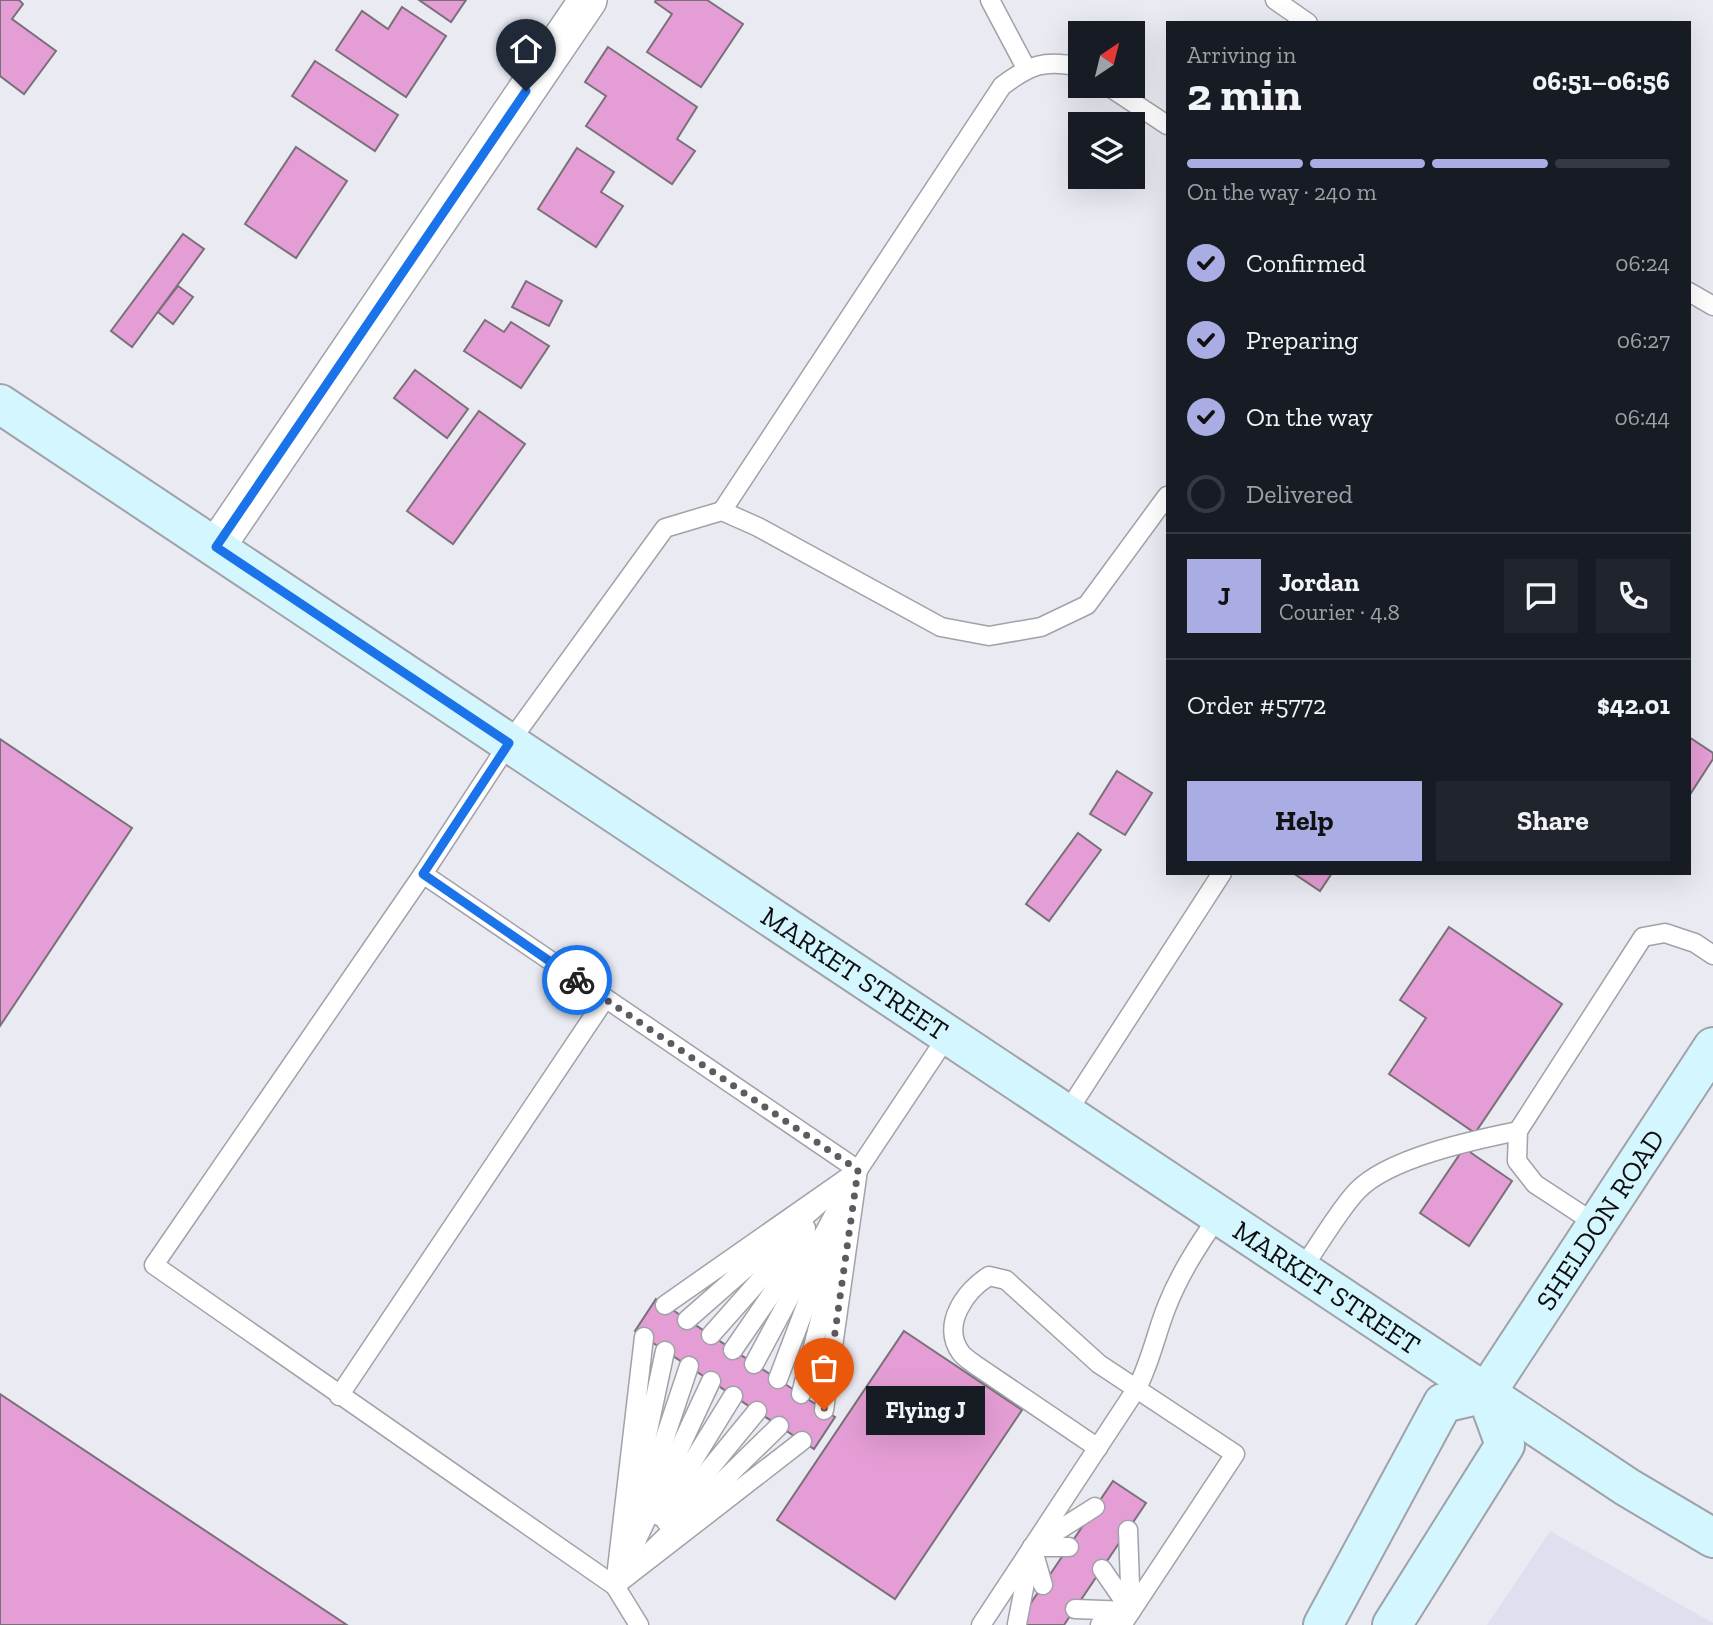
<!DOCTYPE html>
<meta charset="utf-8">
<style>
:root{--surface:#171b24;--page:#20242c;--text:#f1f3f6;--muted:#9ea1a6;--line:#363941;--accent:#a9ade4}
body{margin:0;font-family:"Zilla Slab",serif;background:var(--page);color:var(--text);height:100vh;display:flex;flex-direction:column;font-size:26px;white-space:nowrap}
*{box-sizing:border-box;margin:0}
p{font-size:23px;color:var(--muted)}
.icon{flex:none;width:38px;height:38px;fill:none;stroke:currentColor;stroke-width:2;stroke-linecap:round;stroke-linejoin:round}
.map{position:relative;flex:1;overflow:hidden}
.details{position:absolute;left:1166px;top:21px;width:525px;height:854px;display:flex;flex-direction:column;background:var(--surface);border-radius:0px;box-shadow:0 7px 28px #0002}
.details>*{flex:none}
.needle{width:46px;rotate:35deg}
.controls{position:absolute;left:1068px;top:21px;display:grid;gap:14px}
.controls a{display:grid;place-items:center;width:77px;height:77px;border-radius:0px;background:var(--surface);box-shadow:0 7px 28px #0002;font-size:35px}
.pin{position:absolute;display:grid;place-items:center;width:60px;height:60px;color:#fff;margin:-72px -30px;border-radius:50% 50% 50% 0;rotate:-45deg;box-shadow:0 0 7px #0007}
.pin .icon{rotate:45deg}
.courier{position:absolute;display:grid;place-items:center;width:70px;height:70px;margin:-35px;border:5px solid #1a73e8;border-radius:50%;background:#fff;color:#222;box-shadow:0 2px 9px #0007}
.bubble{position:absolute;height:49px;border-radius:0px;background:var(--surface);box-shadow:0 7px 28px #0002;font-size:23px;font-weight:700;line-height:49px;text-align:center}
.head em{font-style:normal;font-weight:700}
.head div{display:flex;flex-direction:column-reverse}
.head{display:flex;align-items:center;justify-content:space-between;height:119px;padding:0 21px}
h1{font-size:46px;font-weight:700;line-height:52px}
.bar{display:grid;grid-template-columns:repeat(4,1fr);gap:10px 7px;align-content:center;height:84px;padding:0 21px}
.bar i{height:9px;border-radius:5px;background:var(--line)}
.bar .on{background:var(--accent)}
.bar p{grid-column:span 4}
.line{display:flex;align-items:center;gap:18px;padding:0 21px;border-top:2px solid var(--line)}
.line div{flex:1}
.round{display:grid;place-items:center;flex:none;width:74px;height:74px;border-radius:0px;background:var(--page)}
ol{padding:0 21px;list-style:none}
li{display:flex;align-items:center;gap:21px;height:77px}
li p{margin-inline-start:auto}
li .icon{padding:7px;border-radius:50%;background:var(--accent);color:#111;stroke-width:4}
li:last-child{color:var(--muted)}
li i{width:38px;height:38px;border:4px solid var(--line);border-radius:50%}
.cta{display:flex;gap:14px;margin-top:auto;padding:14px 21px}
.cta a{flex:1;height:80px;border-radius:0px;background:var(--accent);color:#111;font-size:28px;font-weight:700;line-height:80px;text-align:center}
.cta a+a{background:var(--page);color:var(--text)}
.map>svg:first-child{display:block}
</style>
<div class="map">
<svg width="1713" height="1625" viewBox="0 0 1713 1625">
<rect width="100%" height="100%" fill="#eaeaf3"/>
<polygon fill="#e0dfef" points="1550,1531 1713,1623 1713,1625 1487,1625"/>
<g fill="#e59ed5" stroke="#797177" stroke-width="2">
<polygon points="0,0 19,0 23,4 12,19 56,51 24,94 0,76"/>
<polygon points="419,0 466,0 451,22"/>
<polygon points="656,0 707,0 743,24 701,87 647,52 672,14 655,2"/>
<polygon points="402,7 446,36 406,97 336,50 362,11 388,29"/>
<polygon points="608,47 697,107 677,139 695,151 672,184 586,126 606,96 585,82"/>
<polygon points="315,61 398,115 375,151 292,96"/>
<polygon points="296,147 347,181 296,258 245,224"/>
<polygon points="577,148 614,172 601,192 623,206 596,247 538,209"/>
<polygon points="183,234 204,249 132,347 111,331"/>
<polygon points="526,281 562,301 549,326 512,307"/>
<polygon points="178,286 193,297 173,324 158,312"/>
<polygon points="485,320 504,332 511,322 549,346 521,388 464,351"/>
<polygon points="415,370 468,409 447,438 394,398"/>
<polygon points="479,411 525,444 453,544 407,511"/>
<polygon points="1689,737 1713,753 1713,759 1689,796"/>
<polygon points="0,739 132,828 0,1026"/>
<polygon points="1117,771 1152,793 1125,835 1090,814"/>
<polygon points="1078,833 1101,850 1049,921 1026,904"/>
<polygon points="1293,873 1332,873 1320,891"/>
<polygon points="1449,927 1562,1004 1475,1133 1389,1074 1426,1018 1400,1000"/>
<polygon points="1464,1148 1512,1181 1469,1246 1420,1213"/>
<polygon points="656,1299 835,1417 814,1449 635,1331"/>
<polygon points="904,1331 1022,1410 895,1599 777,1520"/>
<polygon points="0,1394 347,1625 0,1625"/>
<polygon points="1113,1481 1146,1503 1064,1625 1016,1625"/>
</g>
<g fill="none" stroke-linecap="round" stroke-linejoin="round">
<defs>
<g id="lane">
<polyline points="990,0 1026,68"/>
<polyline points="1275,0 1308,23"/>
<polyline points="1108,86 1167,125"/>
<polyline points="1689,292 1713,306"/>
<path d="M722,511l280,-425c28,-21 42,-27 78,-19"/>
<polyline points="423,874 858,1170 948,1035"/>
<polyline points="1066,1114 1222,873"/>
<polyline points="1596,1224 1535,1184 1517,1161 1518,1131 1643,937 1665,933 1695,943 1713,955"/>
<path d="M1301,1270c17,-23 37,-59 56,-79 31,-33 117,-51 161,-60"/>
<polyline points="665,1305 858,1170 687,1320"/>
<polyline points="711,1335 806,1228"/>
<polyline points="644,1337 615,1586 665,1351"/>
<polyline points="733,1350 810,1238"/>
<polyline points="754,1364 845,1194"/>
<polyline points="778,1379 829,1245"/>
<polyline points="801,1394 858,1170 824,1410"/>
<polyline points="339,1396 605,999"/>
<polyline points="779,1426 615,1586 802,1441"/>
<path d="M1098,1448l-124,-84c-4,-3 -10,-7 -13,-11 -21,-28 5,-63 28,-77l17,4 93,84 136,90 -113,171"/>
<polyline points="641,1509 689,1366"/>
<polyline points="659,1516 733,1396"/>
<polyline points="666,1522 757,1411"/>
<polyline points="1069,1547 1032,1547 1095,1507"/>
<polyline points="628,1559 711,1381"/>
<polyline points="1102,1569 1131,1611 1128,1530"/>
<polyline points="1075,1609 1131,1611 1100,1625"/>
<polyline points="1017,1624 1032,1547 1043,1585"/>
<polyline points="639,1625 615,1586 154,1265 423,874 509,743 665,528 722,511 758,527 941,627 989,636 1041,627 1087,605 1167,496"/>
<path d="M981,1625l156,-237c14,-27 19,-55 30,-82 13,-33 32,-62 52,-91"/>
</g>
<polyline id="street" points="216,547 588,0"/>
<g id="secondary">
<path id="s1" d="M0,404l1627,1083 86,51"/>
<path id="s2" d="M1323,1625l120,-222 43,-10 227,-346"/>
<polyline points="1392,1625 1505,1445 1486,1393"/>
</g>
</defs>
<use href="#lane" stroke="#a1a1a9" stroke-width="21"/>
<use href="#street" stroke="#a1a1a9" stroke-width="40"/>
<use href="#secondary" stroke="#a1a1a9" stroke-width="42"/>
<use href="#lane" stroke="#fff" stroke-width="18"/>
<use href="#street" stroke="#fff" stroke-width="37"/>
<use href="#secondary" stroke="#d4f6fe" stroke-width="38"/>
</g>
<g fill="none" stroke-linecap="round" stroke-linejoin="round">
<polyline stroke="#5b5b60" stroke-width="7" stroke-dasharray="0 12.6" points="577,980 858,1170 824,1410"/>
<polyline stroke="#1a73e8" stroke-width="9" points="526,91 216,547 509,743 423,874 577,980"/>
</g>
<g text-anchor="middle" stroke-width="5" stroke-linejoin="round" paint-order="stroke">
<g font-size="28" fill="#0e0e11" stroke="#eaeaf3">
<text dy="10" stroke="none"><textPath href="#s1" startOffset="1027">MARKET STREET</textPath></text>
<text dy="10" stroke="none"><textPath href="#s2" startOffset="504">SHELDON ROAD</textPath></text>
<text dy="10" stroke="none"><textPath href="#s1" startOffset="1594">MARKET STREET</textPath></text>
</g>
</g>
</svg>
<div class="controls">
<a><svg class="needle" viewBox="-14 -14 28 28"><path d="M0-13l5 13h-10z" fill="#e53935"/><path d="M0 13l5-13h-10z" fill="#9ea1a6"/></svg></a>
<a><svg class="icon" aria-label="layers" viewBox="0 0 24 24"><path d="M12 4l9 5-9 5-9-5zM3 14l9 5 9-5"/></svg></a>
</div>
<div class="pin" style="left:824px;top:1410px;background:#ea580c"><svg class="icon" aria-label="bag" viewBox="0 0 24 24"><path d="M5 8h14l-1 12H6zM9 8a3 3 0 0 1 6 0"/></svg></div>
<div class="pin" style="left:526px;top:91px;background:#1f2937"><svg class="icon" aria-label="home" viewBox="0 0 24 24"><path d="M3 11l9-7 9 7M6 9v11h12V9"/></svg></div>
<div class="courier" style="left:577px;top:980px"><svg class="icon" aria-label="bike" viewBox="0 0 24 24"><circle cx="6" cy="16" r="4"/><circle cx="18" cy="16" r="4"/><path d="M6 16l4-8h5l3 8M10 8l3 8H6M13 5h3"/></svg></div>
<div class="bubble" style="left:866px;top:1386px;width:119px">Flying J</div>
<section class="details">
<div class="head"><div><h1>2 min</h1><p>Arriving in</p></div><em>06:51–06:56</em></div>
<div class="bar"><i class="on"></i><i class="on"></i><i class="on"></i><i></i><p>On the way · 240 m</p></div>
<ol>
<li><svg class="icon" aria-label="check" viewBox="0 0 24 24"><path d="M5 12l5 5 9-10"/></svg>Confirmed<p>06:24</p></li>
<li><svg class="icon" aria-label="check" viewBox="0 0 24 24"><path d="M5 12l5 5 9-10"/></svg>Preparing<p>06:27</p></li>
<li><svg class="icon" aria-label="check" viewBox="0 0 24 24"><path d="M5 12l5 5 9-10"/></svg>On the way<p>06:44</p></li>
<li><i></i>Delivered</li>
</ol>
<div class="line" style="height:126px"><b class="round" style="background:var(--accent);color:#111">J</b><div><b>Jordan</b><p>Courier · 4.8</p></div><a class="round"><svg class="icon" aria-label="chat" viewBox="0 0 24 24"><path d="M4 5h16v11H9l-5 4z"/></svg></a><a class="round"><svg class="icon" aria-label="phone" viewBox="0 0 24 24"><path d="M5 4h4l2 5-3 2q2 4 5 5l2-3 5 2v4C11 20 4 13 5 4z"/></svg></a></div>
<div class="line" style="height:91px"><div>Order #5772</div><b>$42.01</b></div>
<div class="cta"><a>Help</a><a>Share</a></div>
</section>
</div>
